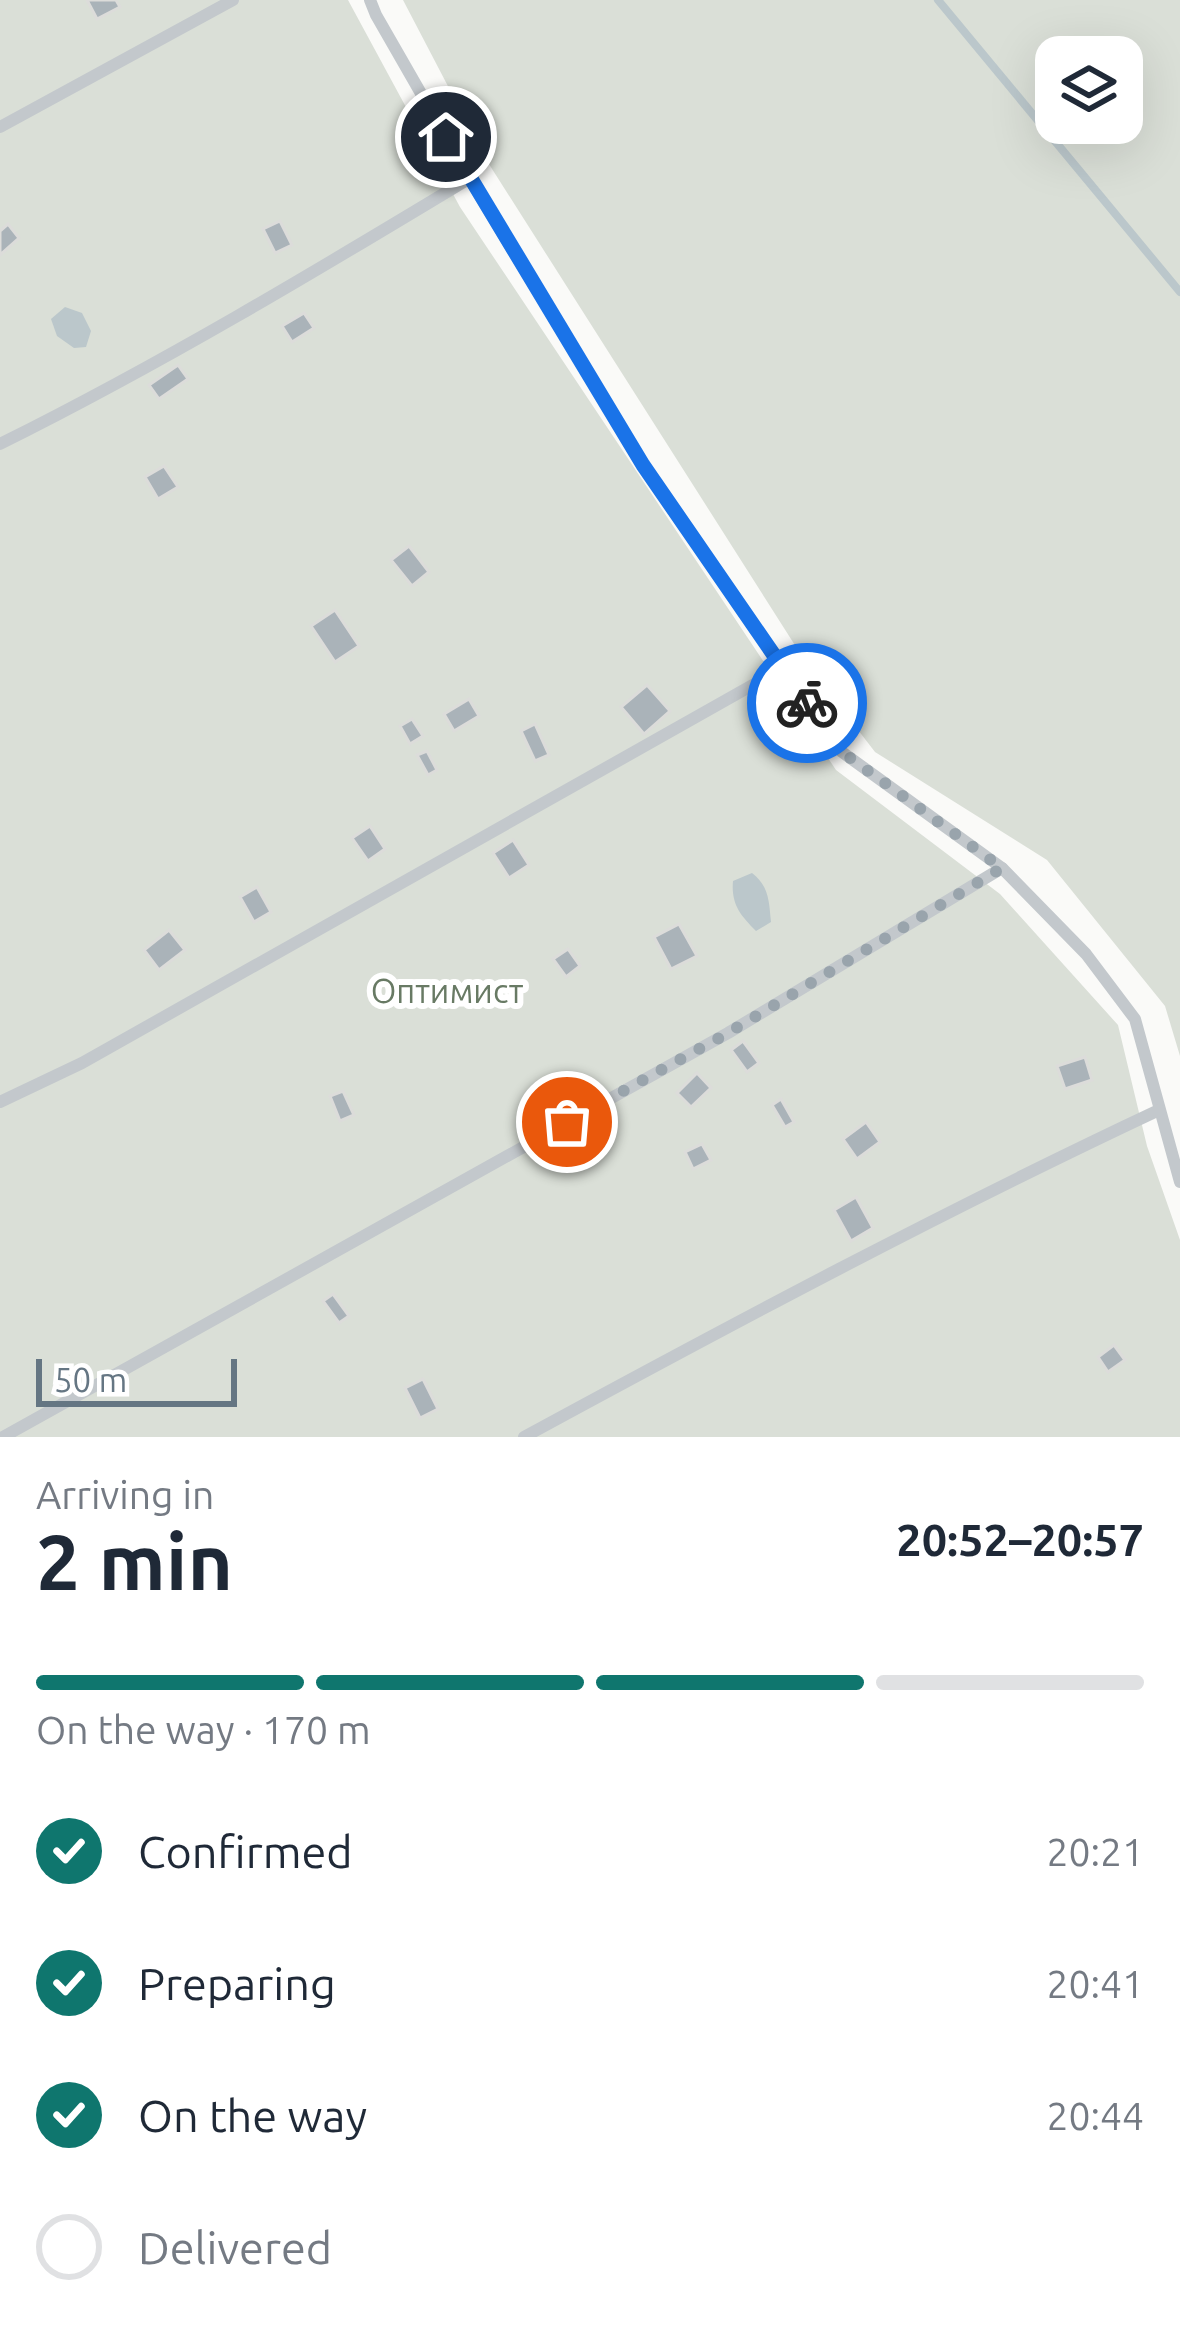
<!DOCTYPE html>
<meta charset="utf-8">
<style>
:root{--surface:#fff;--page:#f2f2f3;--text:#1f2937;--muted:#747a83;--line:#e0e1e3;--accent:#0f766e}
body{margin:0;font-family:Ubuntu,sans-serif;background:var(--page);color:var(--text);height:100vh;display:flex;flex-direction:column;font-size:45px;white-space:nowrap}
*{box-sizing:border-box;margin:0}
p{font-size:39px;color:var(--muted)}
.icon{flex:none;width:66px;height:66px;fill:none;stroke:currentColor;stroke-width:2;stroke-linecap:round;stroke-linejoin:round}
.map{position:relative;height:1437px;overflow:hidden}
.side{display:flex;flex-direction:column;background:var(--surface);flex:1}
.side>*{flex:none}
.fabs{position:absolute;left:1035px;top:36px;display:grid;gap:24px}
.fabs a{display:grid;place-items:center;width:108px;height:108px;border-radius:24px;background:var(--surface);box-shadow:0 12px 48px #0002;font-size:60px}
.scale{position:absolute;left:36px;bottom:30px;width:201px;box-sizing:border-box;padding-left:12px;border:6px solid #657683;border-top:0;font-size:33px;line-height:42px;white-space:nowrap;color:#657683;-webkit-text-stroke:9px #fff;paint-order:stroke}
.pin{position:absolute;display:grid;place-items:center;width:102px;height:102px;color:#fff;margin:-51px;border:6px solid #fff;border-radius:50%;box-shadow:0 3px 12px #0007}
.courier{position:absolute;display:grid;place-items:center;width:120px;height:120px;margin:-60px;border:9px solid #1a73e8;border-radius:50%;background:#fff;color:#222;box-shadow:0 3px 15px #0007}
.head em{font-style:normal;font-weight:600}
.head div{display:flex;flex-direction:column-reverse}
.head{display:flex;align-items:center;justify-content:space-between;height:204px;padding:0 36px}
h1{font-size:78px;font-weight:600;line-height:90px}
.bar{display:grid;grid-template-columns:repeat(4,1fr);gap:18px 12px;align-content:center;height:144px;padding:0 36px}
.bar i{height:15px;border-radius:9px;background:var(--line)}
.bar .current{background:var(--accent)}
.bar p{grid-column:span 4}
ol{padding:0 36px;list-style:none}
li{display:flex;align-items:center;gap:36px;height:132px}
li p{margin-inline-start:auto}
li .icon{padding:12px;border-radius:50%;background:var(--accent);color:#fff;stroke-width:4}
li:last-child{color:var(--muted)}
li i{width:66px;height:66px;border:6px solid var(--line);border-radius:50%}
.map>svg:first-child{display:block}
</style>
<div class="map">
<svg width="1180" height="1437" viewBox="0 0 1180 1437">
<rect width="100%" height="100%" fill="#fafaf8"/>
<g fill="#dadfd7" fill-rule="evenodd">
<polygon points="0,0 348,0 460,207 836,770 1000,894 1118,1025 1147,1146 1180,1240 1180,1437 0,1437"/>
<path d="M403,0h777v1056l-15,-50 -118,-146 -172,-108 -70,-91 -318,-500zM1122,57v66h-66v-66z"/>
</g>
<g fill="#bbc7cb">
<polygon points="65,307 82,313 91,331 86,347 74,348 57,336 51,319"/>
<path d="M752,873c17,13 17,28 19,49l-15,9c-16,-16 -25,-27 -23,-50z"/>
</g>
<g fill="none" stroke-linecap="round" stroke-linejoin="round">
<polyline stroke="#bbc7cb" stroke-width="8" points="938,0 1180,292"/>
</g>
<g fill="#aab3b9" stroke="#dcdcda" stroke-width="3">
<polygon points="87,0 116,0 120,7 97,19"/>
<polygon points="280,221 292,245 275,253 263,229"/>
<polygon points="8,224 19,238 0,255 0,231"/>
<polygon points="304,313 314,328 292,342 282,326"/>
<polygon points="178,365 188,379 159,399 149,385"/>
<polygon points="164,466 178,487 158,499 145,477"/>
<polygon points="409,546 429,572 412,586 391,560"/>
<polygon points="335,610 359,646 335,662 311,626"/>
<polygon points="647,685 670,711 644,734 621,707"/>
<polygon points="469,699 479,716 454,731 444,714"/>
<polygon points="412,719 423,736 410,744 400,726"/>
<polygon points="535,724 549,755 535,761 521,731"/>
<polygon points="427,751 437,770 428,775 417,755"/>
<polygon points="370,826 385,849 368,861 352,838"/>
<polygon points="513,840 529,865 509,878 493,853"/>
<polygon points="257,887 271,912 254,922 240,897"/>
<polygon points="679,924 697,956 671,969 654,937"/>
<polygon points="169,930 185,950 159,970 144,950"/>
<polygon points="568,949 580,966 566,977 553,959"/>
<polygon points="743,1041 759,1063 747,1072 731,1050"/>
<polygon points="1085,1057 1092,1080 1065,1089 1057,1066"/>
<polygon points="697,1073 711,1088 691,1107 677,1093"/>
<polygon points="343,1091 354,1115 340,1121 330,1096"/>
<polygon points="781,1099 794,1122 785,1127 772,1105"/>
<polygon points="866,1122 880,1142 857,1159 843,1139"/>
<polygon points="702,1144 711,1160 693,1169 685,1152"/>
<polygon points="856,1197 873,1228 851,1241 834,1210"/>
<polygon points="333,1294 349,1316 339,1323 323,1301"/>
<polygon points="1114,1345 1125,1360 1108,1372 1098,1357"/>
<polygon points="423,1379 438,1409 420,1418 405,1388"/>
</g>
<g fill="none" stroke-linecap="round" stroke-linejoin="round">
<g stroke="#c3c8cc" stroke-width="12">
<polyline points="370,0 376,15 481,198 643,465 842,752 1002,868 1086,954 1135,1019 1180,1182"/>
<polyline points="0,127 233,0"/>
<path d="M0,444c161,-80 316,-173 470,-266"/>
<polyline points="0,1102 82,1063 783,668"/>
<polyline points="3,1437 728,1033 1002,868"/>
<path d="M524,1437c210,-114 420,-226 635,-327"/>
</g>
</g>
<g fill="none" stroke-linecap="round" stroke-linejoin="round">
<polyline stroke="#99a4ac" stroke-width="12" stroke-dasharray="0 21.6" points="567,1122 728,1033 1002,868 842,752 807,703"/>
<polyline stroke="#1a73e8" stroke-width="15" points="446,137 643,465 807,703"/>
</g>
<g text-anchor="middle" stroke-width="12" stroke-linejoin="round" paint-order="stroke">
<g font-size="33" fill="#687a64" stroke="#fff">
<text x="447" y="1003">Оптимист</text>
</g>
</g>
</svg>
<div class="fabs">
<a><svg class="icon" aria-label="layers" viewBox="0 0 24 24"><path d="M12 4l9 5-9 5-9-5zM3 14l9 5 9-5"/></svg></a>
</div>
<div class="scale">50 m</div>
<div class="pin" style="left:567px;top:1122px;background:#ea580c"><svg class="icon" aria-label="bag" viewBox="0 0 24 24"><path d="M5 8h14l-1 12H6zM9 8a3 3 0 0 1 6 0"/></svg></div>
<div class="pin" style="left:446px;top:137px;background:#1f2937"><svg class="icon" aria-label="home" viewBox="0 0 24 24"><path d="M3 11l9-7 9 7M6 9v11h12V9"/></svg></div>
<div class="courier" style="left:807px;top:703px"><svg class="icon" aria-label="bike" viewBox="0 0 24 24"><circle cx="6" cy="16" r="4"/><circle cx="18" cy="16" r="4"/><path d="M6 16l4-8h5l3 8M10 8l3 8H6M13 5h3"/></svg></div>
</div>
<section class="side">
<div class="head"><div><h1>2 min</h1><p>Arriving in</p></div><em>20:52–20:57</em></div>
<div class="bar"><i class="current"></i><i class="current"></i><i class="current"></i><i></i><p>On the way · 170 m</p></div>
<ol>
<li><svg class="icon" aria-label="check" viewBox="0 0 24 24"><path d="M5 12l5 5 9-10"/></svg>Confirmed<p>20:21</p></li>
<li><svg class="icon" aria-label="check" viewBox="0 0 24 24"><path d="M5 12l5 5 9-10"/></svg>Preparing<p>20:41</p></li>
<li><svg class="icon" aria-label="check" viewBox="0 0 24 24"><path d="M5 12l5 5 9-10"/></svg>On the way<p>20:44</p></li>
<li><i></i>Delivered</li>
</ol>
</section>
